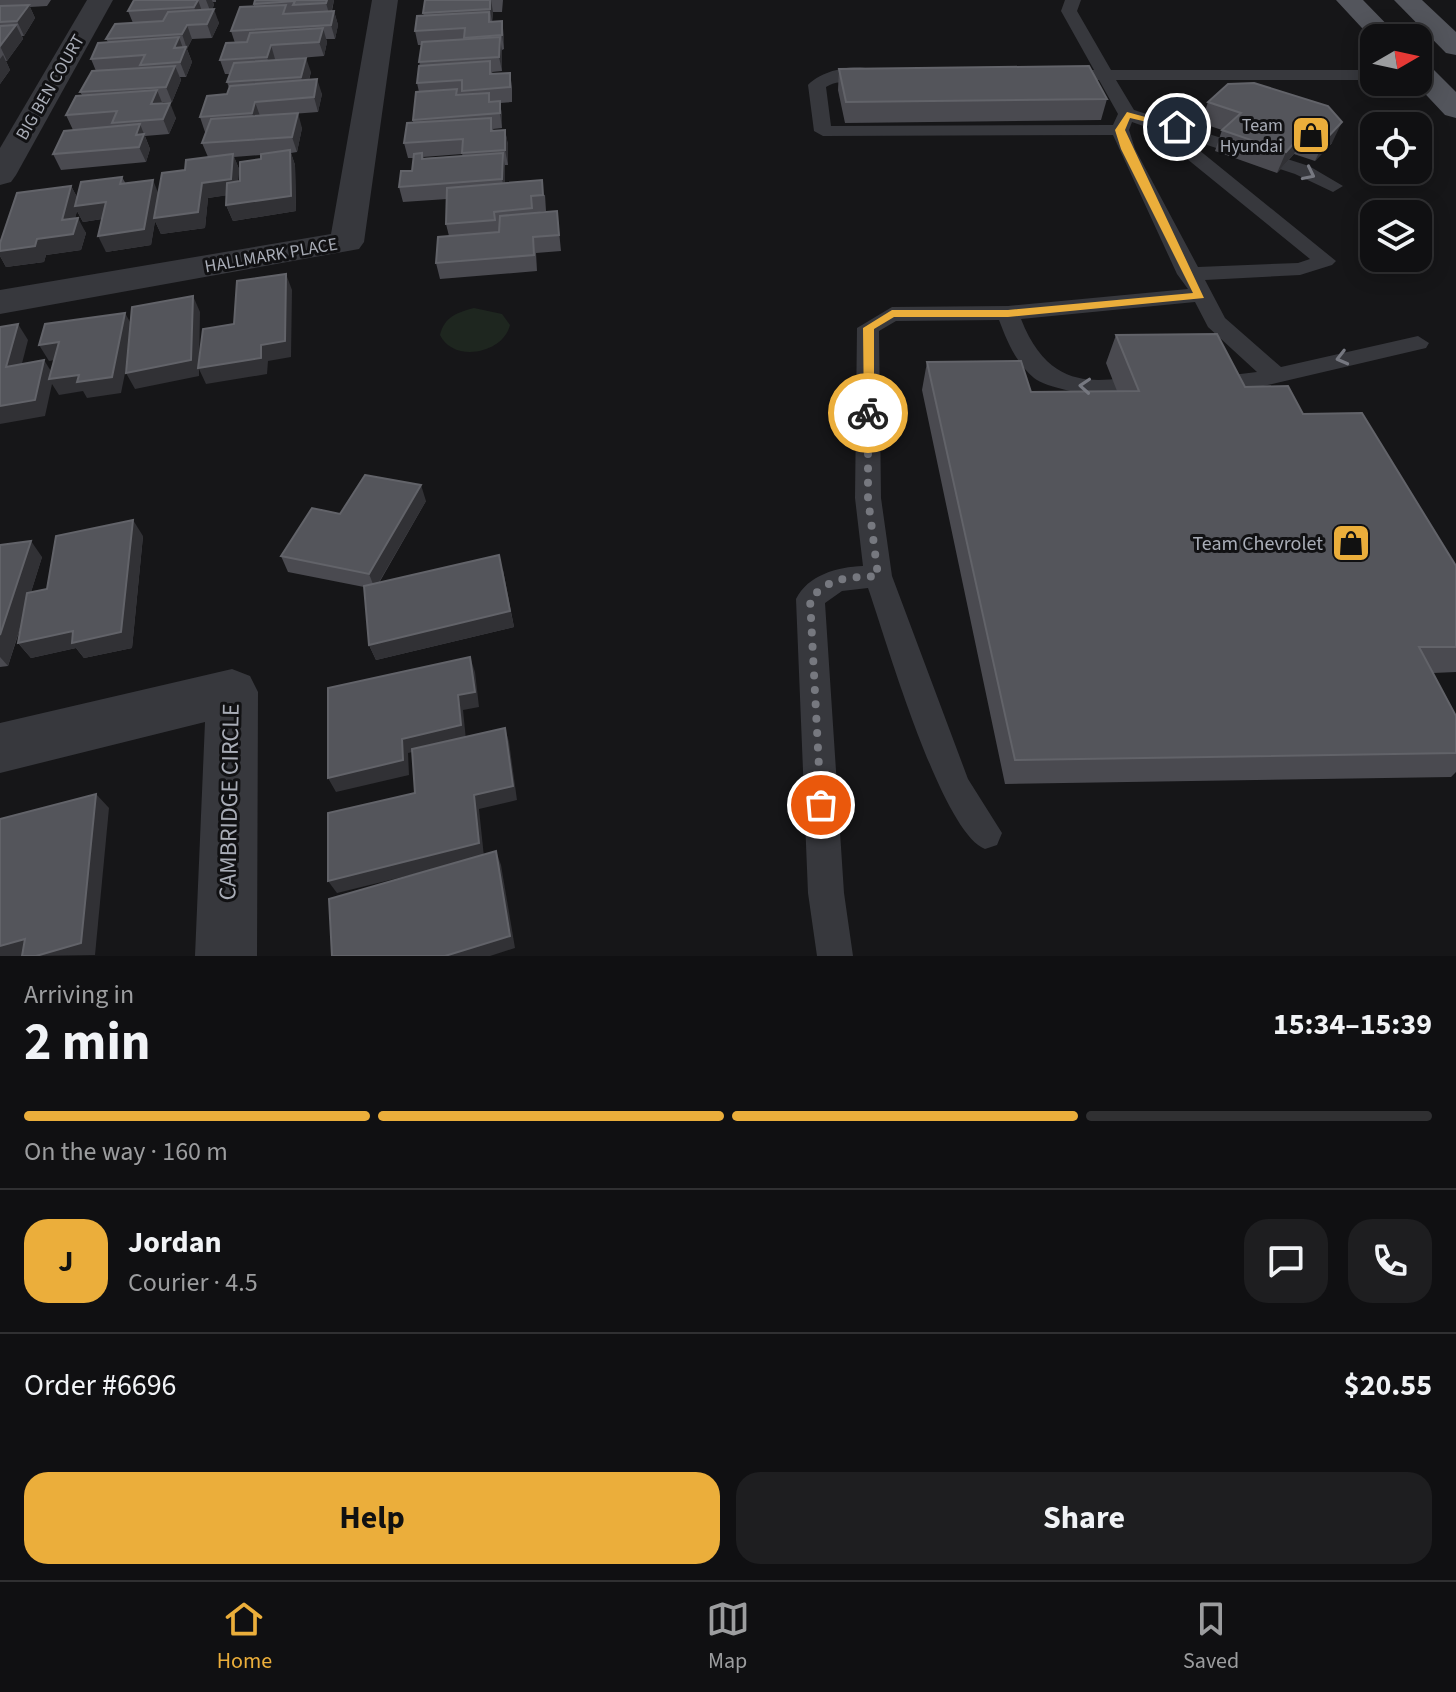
<!DOCTYPE html>
<meta charset="utf-8">
<style>
:root{--surface:#101012;--page:#1e1e20;--text:#f1f3f6;--muted:#9c9d9f;--line:#303032;--accent:#ebae3b}
body{margin:0;font-family:"Source Sans 3",sans-serif;background:var(--page);color:var(--text);height:100vh;display:flex;flex-direction:column;font-size:30px;white-space:nowrap}
*{box-sizing:border-box;margin:0}
p{font-size:26px;color:var(--muted)}
.icon{flex:none;width:44px;height:44px;fill:none;stroke:currentColor;stroke-width:2;stroke-linecap:round;stroke-linejoin:round}
.map{position:relative;height:956px;overflow:hidden}
.panel{display:flex;flex-direction:column;background:var(--surface);flex:1}
.panel>*{flex:none}
.needle{width:52px;rotate:81deg}
.buttons{position:absolute;left:1360px;top:24px;display:grid;gap:16px}
.buttons a{display:grid;place-items:center;width:72px;height:72px;border-radius:16px;background:var(--surface);box-shadow:0 4px 20px #0003,0 0 0 2px var(--line);font-size:40px}
.pin{position:absolute;display:grid;place-items:center;width:68px;height:68px;color:#fff;margin:-34px;border:4px solid #fff;border-radius:50%;box-shadow:0 2px 8px #0007}
.courier{position:absolute;display:grid;place-items:center;width:80px;height:80px;margin:-40px;border:6px solid #ebae3b;border-radius:50%;background:#fff;color:#222;box-shadow:0 2px 10px #0007}
.head em{font-style:normal;font-weight:700}
.head div{display:flex;flex-direction:column-reverse}
.head{display:flex;align-items:center;justify-content:space-between;height:136px;padding:0 24px}
h1{font-size:52px;font-weight:700;line-height:60px}
.bar{display:grid;grid-template-columns:repeat(4,1fr);gap:12px 8px;align-content:center;height:96px;padding:0 24px}
.bar i{height:10px;border-radius:6px;background:var(--line)}
.bar .selected{background:var(--accent)}
.bar p{grid-column:span 4}
.line{display:flex;align-items:center;gap:20px;padding:0 24px;border-top:2px solid var(--line)}
.line div{flex:1}
.round{display:grid;place-items:center;flex:none;width:84px;height:84px;border-radius:24px;background:var(--page)}
.action{display:flex;gap:16px;margin-top:auto;padding:16px 24px}
.action a{flex:1;height:92px;border-radius:24px;background:var(--accent);color:#111;font-size:32px;font-weight:700;line-height:92px;text-align:center}
.action a+a{background:var(--page);color:var(--text)}
.tabs{display:flex;justify-content:space-around;align-items:center;height:112px;border-top:2px solid var(--line);background:var(--surface);font-size:22px;color:var(--muted)}
.tabs a{display:grid;justify-items:center;gap:4px}
.tabs .selected{color:var(--accent)}
.map>svg:first-child{display:block}
</style>
<div class="map">
<svg width="1456" height="956" viewBox="0 0 1456 956">
<rect width="100%" height="100%" fill="#161618"/>
<path fill="#1e261f" d="M474,308l28,6 8,11c-7,29 -57,38 -70,10 4,-18 18,-23 34,-27z"/>
<g fill="none" stroke-linecap="round" stroke-linejoin="round">
<path fill="#37383d" fill-rule="evenodd" d="M1065,0h16l-4,11 34,59h263v10h-258l18,30 175,56 34,20 -10,6 -38,-18 -112,-37 153,124 -4,4 -32,10 -95,5 20,38 56,49 137,-31 11,7 -3,5 -167,39 -52,6 -12,-8 4,-6 58,-7 -49,-45 -13,-25 -174,17c41,105 122,35 142,67 -13,21 -111,7 -129,-8 -18,-15 -27,-37 -35,-58l-103,1 -17,10 2,167 11,78 76,203 34,54 -5,12 -12,4c-44,-17 -99,-210 -117,-261l-26,3 -17,12 19,290 9,63h-36l-9,-63 -12,-294c12,-24 41,-32 67,-33l-8,-68 2,-170 35,-21 116,-1 180,-17 -11,-15 -64,-139 -290,1 -9,-5 -6,-46c15,-16 57,-25 74,-10 -14,12 -39,1 -56,12l5,39 282,-1 5,-11 -19,-34h-41l-8,-5 8,-5h36l-33,-59zM1132,122l17,6 161,131 -12,4 -100,4 -63,-118 -6,-19z"/>
<g fill="#37383d" fill-rule="evenodd">
<polygon points="87,0 113,0 16,175 11,182 0,185 0,148"/>
<polygon points="372,0 398,0 364,242 359,249 0,314 0,290 331,234"/>
<polygon points="232,669 250,676 258,692 257,956 195,956 205,722 0,773 0,723"/>
</g>
<g fill="#53555c" fill-rule="evenodd">
<polygon points="1336,0 1363,0 1400,38 1374,38 1374,41"/>
<polygon points="1394,0 1422,0 1456,32 1456,55 1446,53"/>
<polygon points="1418,62 1428,64 1456,92 1456,118 1445,115 1414,82 1418,82"/>
</g>
</g>
<g fill="#4a4a50" fill-rule="evenodd">
<polygon points="0,0 51,0 47,6 30,7 35,18 24,36 22,36 23,39 7,61 6,61 10,70 0,84"/>
<polygon points="134,0 216,0 216,2 213,2 214,5 212,9 219,23 212,38 192,39 187,49 192,62 186,77 180,77 181,80 172,102 162,102 176,118 169,134 145,136 150,149 146,162 61,170 53,154 73,130 66,115 82,95 80,92 96,71 91,59 108,42 106,39 133,23 128,11"/>
<path d="M255,0h79l-2,11h2l4,14 -3,14h-9l1,3 -3,14 -49,4 36,12 -2,8 13,14 -4,18 -26,2 10,14 -5,24 -6,1 4,12 1,46 -63,10 -7,-16 1,-10 -19,3 -3,30 -44,6 -6,-13 -4,24 -45,7 -4,-33 -19,3 -6,-11 -2,7 11,15 -5,17 -35,5 -2,7 -38,5 -6,-11v-13l71,-57 6,11 45,-20 4,7 32,9 27,-23 23,-13 -6,-14 5,-11h-2l-5,-15 27,-23 2,-6 -2,-6 3,-8h-5l-5,-14 15,-17 -4,-12 23,-24v-3zM261,155v4l-21,22h-2l1,-12 -5,-12z"/>
<path d="M490,0h13l-1,12h-9l-1,10 12,13v14l-2,1v21l-10,1 1,2 17,-1 2,14v15l-12,1 2,13v12l-9,1 1,2 11,-1 3,15v20h-3v18l40,12 1,16 -12,2 23,-2 4,40 -25,2 1,18 -97,8 -4,-16 13,-27 -3,-12 1,-25 -44,3 -4,-15 13,-16 2,-13h-6l-4,-15 9,-20v-3l6,-28 -2,-9 5,-38h-4l-3,-14 9,-15 -1,-3zM462,154l1,2 -39,2 -1,-1z"/>
<polygon points="839,69 1107,99 1101,120 845,123 838,90"/>
<polygon points="1208,102 1332,143 1315,161 1294,154 1277,173 1215,151 1222,130 1201,123"/>
<polygon points="1116,335 1245,387 1303,414 1456,566 1456,672 1433,673 1456,716 1456,772 1451,777 1005,784 922,390 927,362 1031,392 1117,391 1106,363"/>
<polygon points="426,501 379,583 503,570 514,627 376,660 369,645 364,587 288,572 281,556 340,514"/>
<polygon points="143,536 132,648 84,658 76,648 31,658 18,643 22,623 8,666 0,667 0,545 42,557 31,592 47,589"/>
</g>
<g fill="#313135">
<polygon points="198,0 203,14 199,21 194,7"/>
<polygon points="206,0 212,0 214,5 211,13"/>
<polygon points="327,0 334,0 330,17 326,3"/>
<polygon points="491,0 493,12 492,23 490,9"/>
<polygon points="29,5 35,18 24,36 17,21"/>
<polygon points="214,9 219,23 212,38 207,24"/>
<polygon points="334,11 338,25 335,39 331,25"/>
<polygon points="502,21 504,35 504,49 502,35"/>
<polygon points="16,25 23,39 7,61 0,46"/>
<polygon points="187,25 192,39 187,49 182,34"/>
<polygon points="323,28 327,42 324,56 319,42"/>
<polygon points="179,37 184,51 174,48"/>
<polygon points="500,37 502,52 502,71 499,57"/>
<polygon points="271,45 275,59 271,71 267,57"/>
<polygon points="186,47 192,62 186,77 180,62"/>
<polygon points="3,55 10,70 0,84 0,59"/>
<polygon points="306,58 311,72 305,92 301,77"/>
<polygon points="175,66 181,80 172,102 166,87"/>
<polygon points="317,79 322,94 318,112 314,97"/>
<polygon points="157,90 163,105 151,104"/>
<polygon points="500,101 502,116 502,128 500,113"/>
<polygon points="255,102 260,116 257,128 252,113"/>
<polygon points="170,103 176,118 169,134 163,119"/>
<polygon points="298,113 302,128 297,152 292,137"/>
<polygon points="1342,122 1332,143 1315,161 1325,140"/>
<polygon points="140,124 150,149 146,162 139,147 136,135"/>
<polygon points="505,130 508,145 508,165 505,150"/>
<polygon points="1303,133 1294,154 1277,173 1286,152"/>
<polygon points="290,150 295,165 296,211 233,221 226,205"/>
<polygon points="503,153 505,168 505,195 502,179"/>
<polygon points="233,154 239,169 237,194 208,198 205,228 161,234 155,221 151,245 106,252 98,236 153,180 159,195 202,183"/>
<polygon points="71,186 79,201 106,202 114,217 83,222 77,211 71,235 78,218 86,233 81,250 46,255 44,262 6,267 0,256 0,251 37,239 62,220"/>
<polygon points="286,274 292,290 291,357 268,361 267,374 206,384 199,369 199,376 135,389 126,373 193,296 200,312 199,368 261,345"/>
<polygon points="125,313 134,329 121,393 87,398 83,391 59,395 52,384 45,416 0,424 0,406 44,360 54,376"/>
<polygon points="18,324 28,340 17,383 6,367"/>
<polygon points="59,342 68,358 49,361 39,345"/>
<polygon points="421,485 426,501 375,589 369,574"/>
<polygon points="133,520 143,536 132,648 84,658 76,648 31,658 18,643"/>
<polygon points="31,541 42,557 8,666 0,657 0,635"/>
<polygon points="499,555 514,627 376,660 369,645"/>
<polygon points="470,657 475,672 479,707 463,710 466,740 408,753 409,775 336,792 328,778 402,739 458,695"/>
<polygon points="505,728 509,742 517,800 479,809 484,857 337,893 328,881 474,795"/>
<polygon points="96,794 109,808 95,955 36,956"/>
<polygon points="496,851 501,865 515,948 490,956 445,956"/>
<polygon points="25,939 23,956 0,956 0,946"/>
</g>
<g fill="#54555b" stroke="#626369" stroke-width="2">
<polygon points="134,0 198,0 194,7 128,11"/>
<polygon points="255,0 327,0 326,3 293,5 295,1 254,4"/>
<polygon points="425,0 490,0 490,9 423,13"/>
<polygon points="29,5 17,21 0,22 0,6"/>
<polygon points="286,5 283,14 334,11 331,25 231,31 240,7"/>
<polygon points="214,9 207,24 187,25 182,34 106,39 115,24 163,21 168,12"/>
<polygon points="489,12 489,22 502,21 502,35 464,38 465,28 415,31 417,16"/>
<polygon points="16,25 0,46 0,26"/>
<polygon points="323,28 319,42 271,45 267,57 220,60 226,43 247,42 250,33"/>
<polygon points="179,37 174,48 186,47 180,62 140,65 145,55 91,59 98,43"/>
<polygon points="500,37 499,57 419,62 422,42"/>
<polygon points="306,58 301,77 227,82 234,63"/>
<polygon points="490,61 490,74 510,73 510,87 462,91 462,80 417,83 419,66"/>
<polygon points="175,66 166,87 80,92 92,71"/>
<polygon points="1089,66 1107,99 846,102 839,69"/>
<polygon points="317,79 314,97 255,102 252,113 200,117 207,96 227,94 230,86"/>
<polygon points="1254,83 1328,106 1342,122 1325,140 1303,133 1286,152 1222,130 1241,113 1208,102 1228,84"/>
<polygon points="457,89 456,95 489,93 489,102 500,101 500,113 413,120 416,92"/>
<polygon points="157,90 151,104 170,103 163,119 112,123 117,111 66,115 76,96"/>
<polygon points="298,113 292,137 202,143 211,119"/>
<polygon points="491,118 491,131 505,130 505,150 462,153 463,139 404,143 407,123"/>
<polygon points="140,124 136,135 144,134 139,147 53,154 64,131"/>
<polygon points="290,150 291,196 226,205 227,183 240,181 240,162 261,159 261,154"/>
<polygon points="422,153 422,159 503,153 502,179 399,187 401,171 412,171 414,154"/>
<polygon points="233,154 231,179 202,183 198,212 154,218 162,173 185,170 186,160"/>
<polygon points="122,177 120,184 153,180 144,229 98,236 106,202 75,206 81,182"/>
<polygon points="542,180 543,195 531,196 532,208 494,212 495,220 446,224 447,188"/>
<polygon points="71,186 62,220 78,218 73,234 37,239 35,246 0,251 0,243 17,193"/>
<polygon points="557,211 559,235 533,237 534,255 436,263 438,237 499,232 500,216"/>
<polygon points="286,274 285,341 261,345 261,358 198,368 203,329 234,324 237,281"/>
<polygon points="193,296 191,360 126,373 132,307"/>
<polygon points="125,313 112,377 77,382 79,375 49,379 59,342 39,345 45,324"/>
<polygon points="18,324 6,367 44,360 35,400 0,406 0,327"/>
<polygon points="1217,334 1245,387 1288,386 1303,414 1362,413 1456,566 1456,647 1419,647 1456,716 1456,753 1015,760 927,362 1021,361 1031,392 1139,391 1116,335"/>
<polygon points="365,475 421,485 369,574 281,556 312,508 340,514"/>
<polygon points="133,520 121,632 72,643 73,631 18,643 27,593 47,589 56,536"/>
<polygon points="31,541 0,635 0,545"/>
<polygon points="499,555 510,611 369,645 364,586"/>
<polygon points="470,657 475,692 458,695 461,725 402,739 403,760 328,778 328,688"/>
<polygon points="505,728 513,786 474,795 479,843 328,881 328,813 415,793 412,749"/>
<polygon points="96,794 81,943 36,956 22,956 25,939 0,946 0,819"/>
<polygon points="496,851 510,936 445,956 332,956 329,899"/>
</g>
<defs><path id="oneway-chevron" d="M-2-3.5L2.5 0L-2 3.5" fill="none" stroke-width="1.6" stroke-linecap="round" stroke-linejoin="round" transform="scale(2)"/></defs>
<g stroke="#767880">
<use href="#oneway-chevron" transform="translate(1309 174) rotate(26)"/>
<use href="#oneway-chevron" transform="translate(1342 358) rotate(166)"/>
<use href="#oneway-chevron" transform="translate(1085 386) rotate(-176)"/>
</g>
<polygon fill="#ebae3b" points="1127,112 1182,127 1177,129 1130,118 1125,130 1204,298 1008,317 894,317 874,329 874,413 864,416 863,328 892,310 1008,310 1193,293 1121,149 1115,130"/>
<g fill="none" stroke-linecap="round" stroke-linejoin="round">
<path stroke="#76787f" stroke-width="8" stroke-dasharray="0 14.4" d="M821,805l-11,-206c22,-23 37,-21 68,-23l-10,-78v-85"/>
</g>
<defs>
<symbol id="shop-square" viewBox="-11 -11 22 22"><rect x="-9" y="-9" width="18" height="18" rx="4" fill="#ebae3b" stroke="#111113"/><path d="M-5-2.5h2.3a2.7 3.5 0 0 1 5.4 0H5L5.5 6h-11ZM-1.5-2.5h3a1.5 2.3 0 0 0-3 0Z" fill="#111"/></symbol>
</defs>
<g fill-rule="evenodd">
<use href="#shop-square" x="1289" y="113" width="44" height="44"/>
<use href="#shop-square" x="1329" y="521" width="44" height="44"/>
</g>
<g text-anchor="middle" stroke-width="6" stroke-linejoin="round" paint-order="stroke">
<g font-size="18" fill="#a9adb7" stroke="#111113">
<text transform="translate(50 87) rotate(-60)" y="6">BIG BEN COURT</text>
<text transform="translate(271 255) rotate(-10)" y="6">HALLMARK PLACE</text>
</g>
<g font-size="18" fill="#a9adb7" stroke="#111113" text-anchor="end">
<text x="1283" y="131">Team<tspan x="1283" dy="21">Hyundai</tspan></text>
</g>
<g font-size="20" fill="#a9adb7" stroke="#111113" text-anchor="end">
<text x="1323" y="550">Team Chevrolet</text>
</g>
<g font-size="24" fill="#a9adb7" stroke="#111113">
<text transform="translate(229 802) rotate(-89)" y="8">CAMBRIDGE CIRCLE</text>
</g>
</g>
</svg>
<div class="buttons">
<a><svg class="needle" viewBox="-14 -14 28 28"><path d="M0-13l5 13h-10z" fill="#e53935"/><path d="M0 13l5-13h-10z" fill="#9c9d9f"/></svg></a>
<a><svg class="icon" aria-label="locate" viewBox="0 0 24 24"><circle cx="12" cy="12" r="6"/><path d="M12 2v4M12 18v4M2 12h4M18 12h4"/></svg></a>
<a><svg class="icon" aria-label="layers" viewBox="0 0 24 24"><path d="M12 4l9 5-9 5-9-5zM3 14l9 5 9-5"/></svg></a>
</div>
<div class="pin" style="left:821px;top:805px;background:#ea580c"><svg class="icon" aria-label="bag" viewBox="0 0 24 24"><path d="M5 8h14l-1 12H6zM9 8a3 3 0 0 1 6 0"/></svg></div>
<div class="pin" style="left:1177px;top:127px;background:#1f2937"><svg class="icon" aria-label="home" viewBox="0 0 24 24"><path d="M3 11l9-7 9 7M6 9v11h12V9"/></svg></div>
<div class="courier" style="left:868px;top:413px"><svg class="icon" aria-label="bike" viewBox="0 0 24 24"><circle cx="6" cy="16" r="4"/><circle cx="18" cy="16" r="4"/><path d="M6 16l4-8h5l3 8M10 8l3 8H6M13 5h3"/></svg></div>
</div>
<section class="panel">
<div class="head"><div><h1>2 min</h1><p>Arriving in</p></div><em>15:34–15:39</em></div>
<div class="bar"><i class="selected"></i><i class="selected"></i><i class="selected"></i><i></i><p>On the way · 160 m</p></div>
<div class="line" style="height:144px"><b class="round" style="background:var(--accent);color:#111">J</b><div><b>Jordan</b><p>Courier · 4.5</p></div><a class="round"><svg class="icon" aria-label="chat" viewBox="0 0 24 24"><path d="M4 5h16v11H9l-5 4z"/></svg></a><a class="round"><svg class="icon" aria-label="phone" viewBox="0 0 24 24"><path d="M5 4h4l2 5-3 2q2 4 5 5l2-3 5 2v4C11 20 4 13 5 4z"/></svg></a></div>
<div class="line" style="height:104px"><div>Order #6696</div><b>$20.55</b></div>
<div class="action"><a>Help</a><a>Share</a></div>
</section>
<nav class="tabs">
<a class="selected"><svg class="icon" aria-label="home" viewBox="0 0 24 24"><path d="M3 11l9-7 9 7M6 9v11h12V9"/></svg>Home</a>
<a><svg class="icon" aria-label="map" viewBox="0 0 24 24"><path d="M3 6l6-2 6 2 6-2v14l-6 2-6-2-6 2zM9 4v14M15 6v14"/></svg>Map</a>
<a><svg class="icon" aria-label="saved" viewBox="0 0 24 24"><path d="M7 4h10v16l-5-4-5 4z"/></svg>Saved</a>
</nav>
